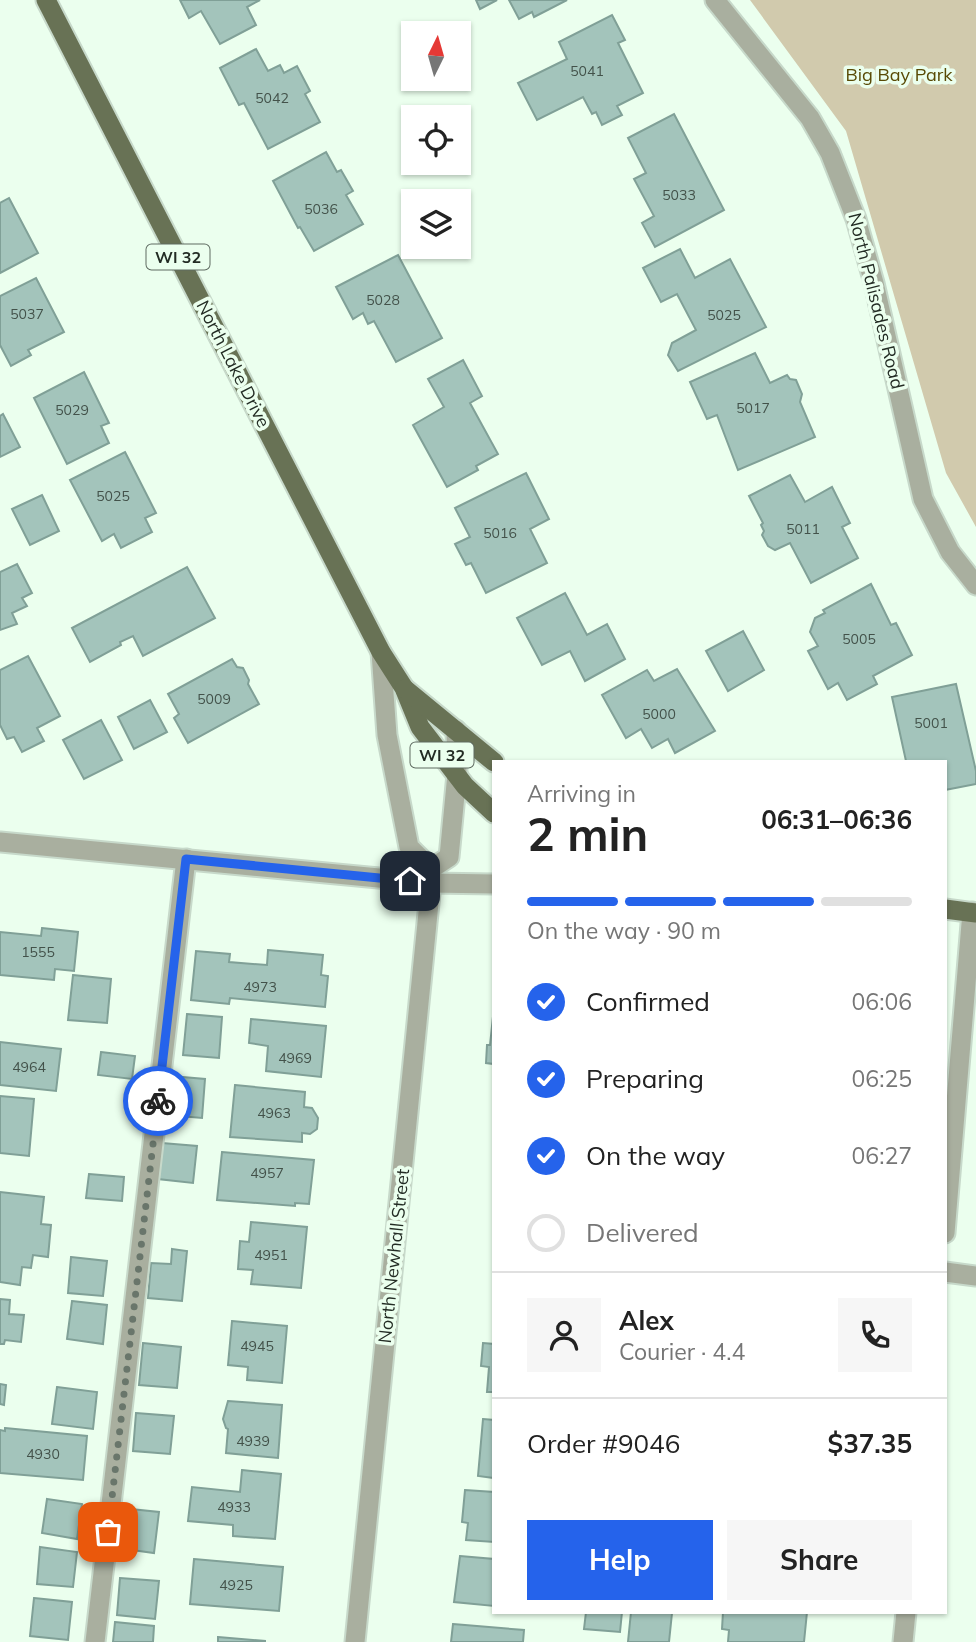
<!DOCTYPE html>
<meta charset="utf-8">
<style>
:root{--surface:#fff;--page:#f6f6f6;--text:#222;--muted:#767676;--line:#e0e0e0;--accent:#2563eb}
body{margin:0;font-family:Mulish,sans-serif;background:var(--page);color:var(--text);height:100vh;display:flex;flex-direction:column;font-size:26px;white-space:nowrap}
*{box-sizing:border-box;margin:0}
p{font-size:23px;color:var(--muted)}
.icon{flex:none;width:38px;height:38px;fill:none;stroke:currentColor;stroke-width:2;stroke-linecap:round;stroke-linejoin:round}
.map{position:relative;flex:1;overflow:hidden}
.drawer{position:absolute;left:492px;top:760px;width:455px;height:854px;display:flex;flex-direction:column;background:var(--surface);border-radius:0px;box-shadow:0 2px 5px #0004}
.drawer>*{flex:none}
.needle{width:46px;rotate:5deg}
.buttons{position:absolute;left:401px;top:21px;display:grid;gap:14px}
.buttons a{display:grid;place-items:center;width:70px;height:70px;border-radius:0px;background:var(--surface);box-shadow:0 2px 5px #0004;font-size:35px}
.pin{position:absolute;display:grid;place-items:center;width:60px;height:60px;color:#fff;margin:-30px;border-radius:14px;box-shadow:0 4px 10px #0006}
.courier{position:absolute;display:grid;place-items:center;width:70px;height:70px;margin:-35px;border:5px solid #2563eb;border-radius:50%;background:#fff;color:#222;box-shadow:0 2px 9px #0007}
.summary em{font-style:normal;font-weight:700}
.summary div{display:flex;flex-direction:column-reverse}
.summary{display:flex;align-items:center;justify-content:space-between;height:119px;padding:0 35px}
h1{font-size:46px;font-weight:700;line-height:52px}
.bar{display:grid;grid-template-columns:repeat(4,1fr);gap:10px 7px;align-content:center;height:84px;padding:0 35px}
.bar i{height:9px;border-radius:5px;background:var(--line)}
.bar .on{background:var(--accent)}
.bar p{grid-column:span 4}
.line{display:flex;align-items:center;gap:18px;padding:0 35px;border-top:2px solid var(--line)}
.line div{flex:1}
.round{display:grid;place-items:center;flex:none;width:74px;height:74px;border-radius:0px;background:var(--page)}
ol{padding:0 35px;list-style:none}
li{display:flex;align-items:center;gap:21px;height:77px}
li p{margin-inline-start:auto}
li .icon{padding:7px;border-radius:50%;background:var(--accent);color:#fff;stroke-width:4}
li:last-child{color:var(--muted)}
li i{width:38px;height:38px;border:4px solid var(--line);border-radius:50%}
.primary-button{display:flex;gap:14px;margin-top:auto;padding:14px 35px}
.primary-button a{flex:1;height:80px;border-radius:0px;background:var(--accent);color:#fff;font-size:28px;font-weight:700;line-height:80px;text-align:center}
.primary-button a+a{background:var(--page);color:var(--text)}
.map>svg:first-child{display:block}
</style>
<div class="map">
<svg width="976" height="1642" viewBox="0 0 976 1642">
<rect width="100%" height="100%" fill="#ebffee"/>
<polygon fill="#d1caad" points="750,0 976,0 976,527 946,473 846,131"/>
<g fill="#a3c4bb" stroke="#80a097" stroke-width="2">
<polygon points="180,0 260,0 247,7 256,25 220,44 201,11 189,18"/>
<polygon points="476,0 497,0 480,9"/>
<polygon points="509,0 567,0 534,17 532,12 519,19"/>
<polygon points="612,15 625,40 618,43 643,93 617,106 622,115 602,125 596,112 592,114 583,97 537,120 518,83 567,59 559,42"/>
<polygon points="256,49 268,71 280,65 284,73 297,66 310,91 305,94 320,122 268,149 244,103 239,105 220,68"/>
<polygon points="674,114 724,210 655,247 642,223 654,216 634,179 646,173 628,138"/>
<polygon points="326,152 337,172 341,170 353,191 346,195 363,224 314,251 300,227 298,228 273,181"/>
<polygon points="9,198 38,253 0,273 0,203"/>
<polygon points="680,249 695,278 730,259 766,327 678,371 668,355 672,343 696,330 677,294 661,302 643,268"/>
<polygon points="398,255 442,338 396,362 374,321 368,324 363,313 353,319 336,287"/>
<polygon points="36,278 64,332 28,350 31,355 11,366 0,345 0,296"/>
<polygon points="755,353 770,383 787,375 790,379 796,380 802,394 800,402 815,437 738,470 717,415 707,419 690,382"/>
<polygon points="463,360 482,396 470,403 498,454 476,466 478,470 447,487 413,425 444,407 428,379"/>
<polygon points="84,372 109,423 101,426 109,443 67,464 34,398"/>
<polygon points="3,414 20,447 0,457 0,416"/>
<polygon points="125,452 156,513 145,518 152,532 121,548 114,534 102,541 70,480"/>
<polygon points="526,473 549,519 530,529 547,563 486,593 471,563 466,565 455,544 470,537 455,508"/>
<polygon points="790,475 805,502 832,487 850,523 842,527 858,558 811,583 790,543 775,550 768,546 762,535 764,531 761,525 763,523 749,496"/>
<polygon points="42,495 59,531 30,545 12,509"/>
<polygon points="17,564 32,593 22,598 27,606 12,613 17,624 0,630 0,572"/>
<polygon points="187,567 215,618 143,656 133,636 120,642 121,645 90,662 72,628"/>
<polygon points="871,584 891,625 896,623 912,655 873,676 877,684 847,700 838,683 828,689 808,651 818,646 810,632 815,618 825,613 823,610"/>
<polygon points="565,593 587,635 607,624 625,659 585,681 570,651 542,665 517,618"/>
<polygon points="743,631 764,670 728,691 706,651"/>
<polygon points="28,656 60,716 37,728 44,741 22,752 14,737 7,739 0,725 0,670"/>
<polygon points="232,659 237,667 243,668 249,680 248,684 259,704 188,743 174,718 179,714 168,694"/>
<polygon points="677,669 715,731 675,753 668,739 652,748 641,729 626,738 602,695 647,670 654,681"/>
<polygon points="956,684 976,771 976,784 945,790 945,761 906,761 892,697"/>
<polygon points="150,700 167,732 134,749 118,717"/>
<polygon points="101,720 122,760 84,779 63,740"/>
<polygon points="42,928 78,932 74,971 55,969 54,980 0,975 0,932 41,936"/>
<polygon points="268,950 323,955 321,975 328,976 325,1007 230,998 229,1004 191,1000 196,951 230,954 229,962 267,965"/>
<polygon points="73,975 111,979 107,1023 68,1020"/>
<polygon points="494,1007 494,1064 486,1063 487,1045 490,1045"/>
<polygon points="187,1014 222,1017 219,1058 183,1055"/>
<polygon points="251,1019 326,1026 321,1077 266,1071 268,1046 249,1043"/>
<polygon points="0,1042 61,1049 56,1091 0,1085"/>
<polygon points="101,1052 135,1056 132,1079 98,1075"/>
<polygon points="171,1076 205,1079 202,1118 168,1115"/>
<polygon points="235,1085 305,1092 304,1107 312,1108 318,1118 317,1129 310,1134 302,1133 302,1142 230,1137"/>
<polygon points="0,1096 34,1099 29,1156 0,1153"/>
<polygon points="162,1143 197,1146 193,1183 158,1179"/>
<polygon points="222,1152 314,1160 309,1204 295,1203 295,1206 217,1200"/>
<polygon points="89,1174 124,1177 122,1201 86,1198"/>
<polygon points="0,1192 44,1197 41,1224 51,1225 48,1257 33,1255 31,1268 22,1267 20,1285 0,1282"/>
<polygon points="251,1222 307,1227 301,1288 251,1284 253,1270 238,1269 240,1241 249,1242"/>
<polygon points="172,1249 187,1251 182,1301 148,1298 151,1263 171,1264"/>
<polygon points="71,1257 107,1261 103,1296 68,1293"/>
<polygon points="0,1299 10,1300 9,1314 24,1315 21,1342 5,1340 4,1344 0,1344"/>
<polygon points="72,1301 107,1305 103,1344 67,1339"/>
<polygon points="232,1321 287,1326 282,1383 247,1380 248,1367 228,1365"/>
<polygon points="143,1343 181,1347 177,1388 139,1385"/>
<polygon points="483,1343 494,1344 494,1392 487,1392 489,1367 481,1366"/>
<polygon points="0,1384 6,1385 4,1405 0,1404"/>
<polygon points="57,1387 97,1392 93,1429 52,1424"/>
<polygon points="228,1401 282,1405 278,1458 226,1453 228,1429 226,1428 223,1419"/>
<polygon points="136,1413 174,1416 170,1454 133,1451"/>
<polygon points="483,1419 494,1420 494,1478 478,1476"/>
<polygon points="5,1428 87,1436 83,1480 0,1473 0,1430 5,1431"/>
<polygon points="242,1470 281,1474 275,1539 233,1536 233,1525 188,1521 192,1487 240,1492"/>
<polygon points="465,1490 494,1492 494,1542 466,1540 468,1523 462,1522"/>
<polygon points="47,1499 82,1504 77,1539 42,1533"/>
<polygon points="121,1508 159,1512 154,1553 117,1548"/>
<polygon points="40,1547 77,1552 73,1587 37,1584"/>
<polygon points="460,1556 494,1559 494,1606 454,1602"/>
<polygon points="194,1559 283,1567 279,1611 190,1604"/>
<polygon points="120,1578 159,1581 155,1619 117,1615"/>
<polygon points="34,1598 72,1602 68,1640 30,1636"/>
<polygon points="586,1612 622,1612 620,1632 584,1629"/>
<polygon points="631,1612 672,1613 669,1642 628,1642"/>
<polygon points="723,1612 807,1612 804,1642 728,1642 729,1630 722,1629"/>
<polygon points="115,1622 154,1626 153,1642 113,1642"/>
<polygon points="453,1624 524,1630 523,1642 451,1642"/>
<polygon points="218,1637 265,1641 265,1642 218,1642"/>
</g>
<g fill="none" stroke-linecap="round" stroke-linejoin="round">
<defs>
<g id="service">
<polyline points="945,1272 976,1276"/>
<polyline points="95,1642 186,859"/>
</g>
<g id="minor">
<polyline points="715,0 810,118 830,153 856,219 874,283 923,499 950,552 976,585"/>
<polyline points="0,842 431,883 494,884"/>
<polyline points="431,869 449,857 457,774 456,730"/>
<polyline points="945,1233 972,912"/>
<polyline points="355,1642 431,883 431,869 409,847 387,735 381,652"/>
<polyline points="903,1642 906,1612"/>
</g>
<g id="primary">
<polyline points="46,0 381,652 404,688 420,727 465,786 494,813"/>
<polyline points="405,689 494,762"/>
<polyline points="945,909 976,913"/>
</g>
</defs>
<use href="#service" stroke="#c7d9ca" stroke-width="23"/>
<use href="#minor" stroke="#c7d9ca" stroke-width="23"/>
<use href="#primary" stroke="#c7d9ca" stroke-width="23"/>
<use href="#service" stroke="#a9af9f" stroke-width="19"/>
<use href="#minor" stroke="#a9af9f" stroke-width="19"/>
<use href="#primary" stroke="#687255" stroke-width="19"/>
</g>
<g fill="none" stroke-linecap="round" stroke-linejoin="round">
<polyline stroke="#69766b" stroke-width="7" stroke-dasharray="0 12.6" points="108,1532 158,1101"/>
<polyline stroke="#2563eb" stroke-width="9" points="158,1101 186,859 410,881"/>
</g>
<g text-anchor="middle" stroke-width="7" stroke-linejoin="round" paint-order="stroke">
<g font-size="14" fill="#43524a">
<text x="587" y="76">5041</text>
<text x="272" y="103">5042</text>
<text x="679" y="200">5033</text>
<text x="321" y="214">5036</text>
<text x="383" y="305">5028</text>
<text x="27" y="319">5037</text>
<text x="724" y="320">5025</text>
<text x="753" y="413">5017</text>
<text x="72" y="415">5029</text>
<text x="113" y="501">5025</text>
<text x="803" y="534">5011</text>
<text x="500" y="538">5016</text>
<text x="859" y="644">5005</text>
<text x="214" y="704">5009</text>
<text x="659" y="719">5000</text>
<text x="931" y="728">5001</text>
<text x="38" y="957">1555</text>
<text x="260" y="992">4973</text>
<text x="295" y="1063">4969</text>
<text x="29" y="1072">4964</text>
<text x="274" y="1118">4963</text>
<text x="267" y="1178">4957</text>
<text x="271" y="1260">4951</text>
<text x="257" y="1351">4945</text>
<text x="253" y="1446">4939</text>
<text x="43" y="1459">4930</text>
<text x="234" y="1512">4933</text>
<text x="236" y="1590">4925</text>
</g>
<g fill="#ebffee" stroke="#5f6b61" stroke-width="2">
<rect x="146.5" y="244.5" width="63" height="25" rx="5"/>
<rect x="410.5" y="742.5" width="63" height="25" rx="5"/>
</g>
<g font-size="16" font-weight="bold" fill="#232c24">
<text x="178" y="263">WI 32</text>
<text x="442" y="761">WI 32</text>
</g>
<g font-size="18" fill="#584a04" stroke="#ebffee">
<text x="899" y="81">Big Bay Park</text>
</g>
<g font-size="18" fill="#232c24" stroke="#ebffee">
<text transform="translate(876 301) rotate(76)" y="6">North Palisades Road</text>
<text transform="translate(233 364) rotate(63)" y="6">North Lake Drive</text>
<text transform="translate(394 1256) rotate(-84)" y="6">North Newhall Street</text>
</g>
</g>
</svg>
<div class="buttons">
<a><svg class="needle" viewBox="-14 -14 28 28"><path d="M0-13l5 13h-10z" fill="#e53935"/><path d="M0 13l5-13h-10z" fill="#767676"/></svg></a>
<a><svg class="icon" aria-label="locate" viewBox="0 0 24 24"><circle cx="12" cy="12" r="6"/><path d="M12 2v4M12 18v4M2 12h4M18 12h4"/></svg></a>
<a><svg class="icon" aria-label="layers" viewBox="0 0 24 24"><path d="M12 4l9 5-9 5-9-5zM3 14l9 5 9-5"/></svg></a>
</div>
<div class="pin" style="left:108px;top:1532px;background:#ea580c"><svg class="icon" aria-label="bag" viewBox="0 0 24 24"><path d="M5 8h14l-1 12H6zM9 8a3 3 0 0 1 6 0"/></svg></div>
<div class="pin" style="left:410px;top:881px;background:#1f2937"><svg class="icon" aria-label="home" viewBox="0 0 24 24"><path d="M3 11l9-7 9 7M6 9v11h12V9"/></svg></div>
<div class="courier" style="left:158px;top:1101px"><svg class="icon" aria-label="bike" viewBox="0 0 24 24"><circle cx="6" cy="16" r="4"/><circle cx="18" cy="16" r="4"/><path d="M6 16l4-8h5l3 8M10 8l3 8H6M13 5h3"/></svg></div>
<section class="drawer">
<div class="summary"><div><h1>2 min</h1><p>Arriving in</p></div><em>06:31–06:36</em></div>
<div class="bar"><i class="on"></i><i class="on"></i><i class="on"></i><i></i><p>On the way · 90 m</p></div>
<ol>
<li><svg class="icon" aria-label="check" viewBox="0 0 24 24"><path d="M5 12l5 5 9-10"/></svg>Confirmed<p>06:06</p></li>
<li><svg class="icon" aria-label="check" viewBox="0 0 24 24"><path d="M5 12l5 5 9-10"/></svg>Preparing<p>06:25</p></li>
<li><svg class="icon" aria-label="check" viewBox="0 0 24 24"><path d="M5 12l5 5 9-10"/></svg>On the way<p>06:27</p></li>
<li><i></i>Delivered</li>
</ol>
<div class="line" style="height:126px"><a class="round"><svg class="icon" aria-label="person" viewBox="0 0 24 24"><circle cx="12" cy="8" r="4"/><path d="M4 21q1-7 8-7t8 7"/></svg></a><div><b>Alex</b><p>Courier · 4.4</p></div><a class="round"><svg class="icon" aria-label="phone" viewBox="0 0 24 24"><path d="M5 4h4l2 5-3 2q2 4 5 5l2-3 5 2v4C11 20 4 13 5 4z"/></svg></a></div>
<div class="line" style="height:91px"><div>Order #9046</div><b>$37.35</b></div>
<div class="primary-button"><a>Help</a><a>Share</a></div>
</section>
</div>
